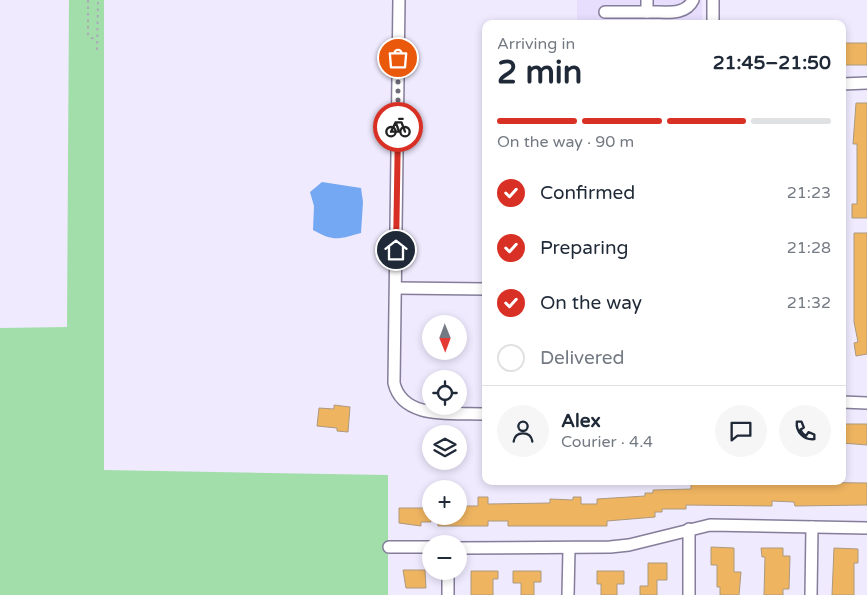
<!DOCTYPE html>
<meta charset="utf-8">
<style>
:root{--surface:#fff;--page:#f6f6f7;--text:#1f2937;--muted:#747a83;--line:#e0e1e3;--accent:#d93025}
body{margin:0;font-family:"Varela Round",sans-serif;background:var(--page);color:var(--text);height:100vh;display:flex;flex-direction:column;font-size:19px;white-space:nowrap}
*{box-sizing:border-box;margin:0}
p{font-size:16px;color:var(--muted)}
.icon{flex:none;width:28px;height:28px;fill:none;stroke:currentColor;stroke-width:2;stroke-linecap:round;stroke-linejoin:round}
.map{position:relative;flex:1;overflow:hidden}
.sheet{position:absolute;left:482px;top:20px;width:364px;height:465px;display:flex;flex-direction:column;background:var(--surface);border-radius:10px;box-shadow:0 2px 8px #0003}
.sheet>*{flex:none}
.needle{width:32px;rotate:179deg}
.tools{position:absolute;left:422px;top:315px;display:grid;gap:10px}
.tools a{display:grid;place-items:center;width:45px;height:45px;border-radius:50%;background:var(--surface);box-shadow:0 2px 8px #0003;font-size:25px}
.pin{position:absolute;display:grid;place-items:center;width:42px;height:42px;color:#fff;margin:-21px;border:2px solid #fff;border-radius:50%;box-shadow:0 1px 5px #0007}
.courier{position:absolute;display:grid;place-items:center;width:50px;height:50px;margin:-25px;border:4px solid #d93025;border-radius:50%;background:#fff;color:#222;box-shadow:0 1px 6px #0007}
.summary em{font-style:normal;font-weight:700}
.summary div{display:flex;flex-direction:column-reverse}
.summary{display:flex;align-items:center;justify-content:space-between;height:85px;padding:0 15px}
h1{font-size:32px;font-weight:700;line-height:38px}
.bar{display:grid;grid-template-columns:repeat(4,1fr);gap:8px 5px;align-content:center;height:60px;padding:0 15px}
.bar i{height:6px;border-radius:4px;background:var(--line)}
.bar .selected{background:var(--accent)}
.bar p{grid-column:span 4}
.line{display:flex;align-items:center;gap:12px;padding:0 15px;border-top:1px solid var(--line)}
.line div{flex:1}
.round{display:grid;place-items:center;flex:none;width:52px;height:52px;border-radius:26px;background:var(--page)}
ol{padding:0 15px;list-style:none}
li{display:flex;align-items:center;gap:15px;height:55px}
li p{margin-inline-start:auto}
li .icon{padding:5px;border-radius:50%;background:var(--accent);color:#fff;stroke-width:4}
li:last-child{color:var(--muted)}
li i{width:28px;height:28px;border:2px solid var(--line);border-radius:50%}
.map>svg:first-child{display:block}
</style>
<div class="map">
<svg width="867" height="595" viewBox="0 0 867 595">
<rect width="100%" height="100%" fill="#efeafe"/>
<rect fill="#e7defe" x="577" y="0" width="125" height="20"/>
<polygon fill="#a2dea9" points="69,0 104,0 104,470 388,475 388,595 0,595 0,328 67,327"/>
<path fill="#75a8f3" d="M322,182l39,6 2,14 -2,31c-22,6 -27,9 -48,-3l1,-24 -4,-14z"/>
<g fill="#efb460" stroke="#ad997e">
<rect x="842" y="43" width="25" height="22"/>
<polygon points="856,103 867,103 867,218 852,218 852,204 857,204 857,144 853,144"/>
<polygon points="854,233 867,233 867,354 856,356 854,343 858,342 854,322"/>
<polygon points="334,405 350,407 348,432 337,431 337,428 317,426 319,408 334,409"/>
<polygon points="842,424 867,424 867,445 842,443"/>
<polygon points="691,481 867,483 867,505 795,506 794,502 772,501 772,506 686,505 686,509 662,509 662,512 655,512 655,517 607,521 607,526 508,526 508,521 488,521 488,526 438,526 438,516 459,516 459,506 478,506 478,497 488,497 488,504 550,503 550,499 573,500 573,497 581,497 581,504 597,504 597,499 645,496 645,493 653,493 653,490 691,489"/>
<polygon points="399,508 431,508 431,522 421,522 421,526 399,523"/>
<polygon points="711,547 734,548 734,572 741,572 739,595 720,595 720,587 717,587 717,565 711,565"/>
<polygon points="761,548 783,548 783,556 790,556 789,589 783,589 783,595 764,595 765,557 762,557"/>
<polygon points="834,548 858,549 858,563 854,563 854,595 832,595"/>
<polygon points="648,563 667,563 667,580 657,580 657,595 640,595 640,586 648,586"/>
<polygon points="403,570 425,570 426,588 406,588"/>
<polygon points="471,571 498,571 498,579 493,579 493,595 471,595"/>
<polygon points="513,571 541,571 541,582 534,582 534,595 521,595 521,583 513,583"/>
<polygon points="597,571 624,571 624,584 617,584 617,595 601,595 601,584 597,584"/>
</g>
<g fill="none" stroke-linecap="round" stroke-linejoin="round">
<defs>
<g id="minor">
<path d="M399,0l-5,383c9,38 61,29 92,31"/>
<path d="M647,0v12c16,-1 38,5 46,-12"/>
<polyline points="605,12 647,12"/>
<polyline points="713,24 713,0"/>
<polyline points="842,84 867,83"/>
<polyline points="396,288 486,289"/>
<polyline points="842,402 867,403"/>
<polyline points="689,529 689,595"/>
<polyline points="389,547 431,547"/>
<polyline points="459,548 610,547 629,545 710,525 867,528"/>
<polyline points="448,595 448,571"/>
<polyline points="568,595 569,549"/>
<polyline points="811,595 812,527"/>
</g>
</defs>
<use href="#minor" stroke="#857d9a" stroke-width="14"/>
<g stroke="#aca8b9" stroke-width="2" stroke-dasharray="2.5 4" stroke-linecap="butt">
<polyline points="88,0 88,34 91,38 97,39"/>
<polyline points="97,50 98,0"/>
</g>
<use href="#minor" stroke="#fff" stroke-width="11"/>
</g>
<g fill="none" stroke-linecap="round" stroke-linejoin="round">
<polyline stroke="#706d7b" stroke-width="5" stroke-dasharray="0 9" points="398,127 398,58"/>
<polyline stroke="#d93025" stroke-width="6" points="396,250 398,127"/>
</g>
</svg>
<div class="tools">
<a><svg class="needle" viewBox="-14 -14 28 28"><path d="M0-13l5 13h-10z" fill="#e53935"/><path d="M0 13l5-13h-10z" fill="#747a83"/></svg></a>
<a><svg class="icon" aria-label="locate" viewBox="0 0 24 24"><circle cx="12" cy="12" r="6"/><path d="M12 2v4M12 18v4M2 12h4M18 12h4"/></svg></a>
<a><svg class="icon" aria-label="layers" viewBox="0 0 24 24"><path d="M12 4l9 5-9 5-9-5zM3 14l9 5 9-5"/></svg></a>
<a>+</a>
<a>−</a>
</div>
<div class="pin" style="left:398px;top:58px;background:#ea580c"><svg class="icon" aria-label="bag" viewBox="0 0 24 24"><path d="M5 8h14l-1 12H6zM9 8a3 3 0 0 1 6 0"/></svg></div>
<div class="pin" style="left:396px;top:250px;background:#1f2937"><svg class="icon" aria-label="home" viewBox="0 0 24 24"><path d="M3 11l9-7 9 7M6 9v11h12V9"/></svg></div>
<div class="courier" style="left:398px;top:127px"><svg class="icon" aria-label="bike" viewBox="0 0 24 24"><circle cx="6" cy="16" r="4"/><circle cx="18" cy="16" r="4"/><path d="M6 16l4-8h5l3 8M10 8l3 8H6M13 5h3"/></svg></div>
<section class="sheet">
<div class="summary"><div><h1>2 min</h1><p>Arriving in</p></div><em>21:45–21:50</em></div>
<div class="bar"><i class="selected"></i><i class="selected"></i><i class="selected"></i><i></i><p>On the way · 90 m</p></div>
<ol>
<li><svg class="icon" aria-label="check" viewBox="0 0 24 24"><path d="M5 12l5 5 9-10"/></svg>Confirmed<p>21:23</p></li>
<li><svg class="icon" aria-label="check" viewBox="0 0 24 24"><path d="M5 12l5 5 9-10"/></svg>Preparing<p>21:28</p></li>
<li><svg class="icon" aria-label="check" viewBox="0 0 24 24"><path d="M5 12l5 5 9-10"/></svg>On the way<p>21:32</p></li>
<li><i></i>Delivered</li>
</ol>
<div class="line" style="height:90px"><a class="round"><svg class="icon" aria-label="person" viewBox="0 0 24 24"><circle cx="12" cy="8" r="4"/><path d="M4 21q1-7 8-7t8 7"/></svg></a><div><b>Alex</b><p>Courier · 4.4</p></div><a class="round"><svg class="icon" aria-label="chat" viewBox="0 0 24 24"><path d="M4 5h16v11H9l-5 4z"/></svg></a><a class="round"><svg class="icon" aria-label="phone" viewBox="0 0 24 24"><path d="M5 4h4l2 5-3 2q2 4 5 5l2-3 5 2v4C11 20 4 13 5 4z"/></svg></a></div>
</section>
</div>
